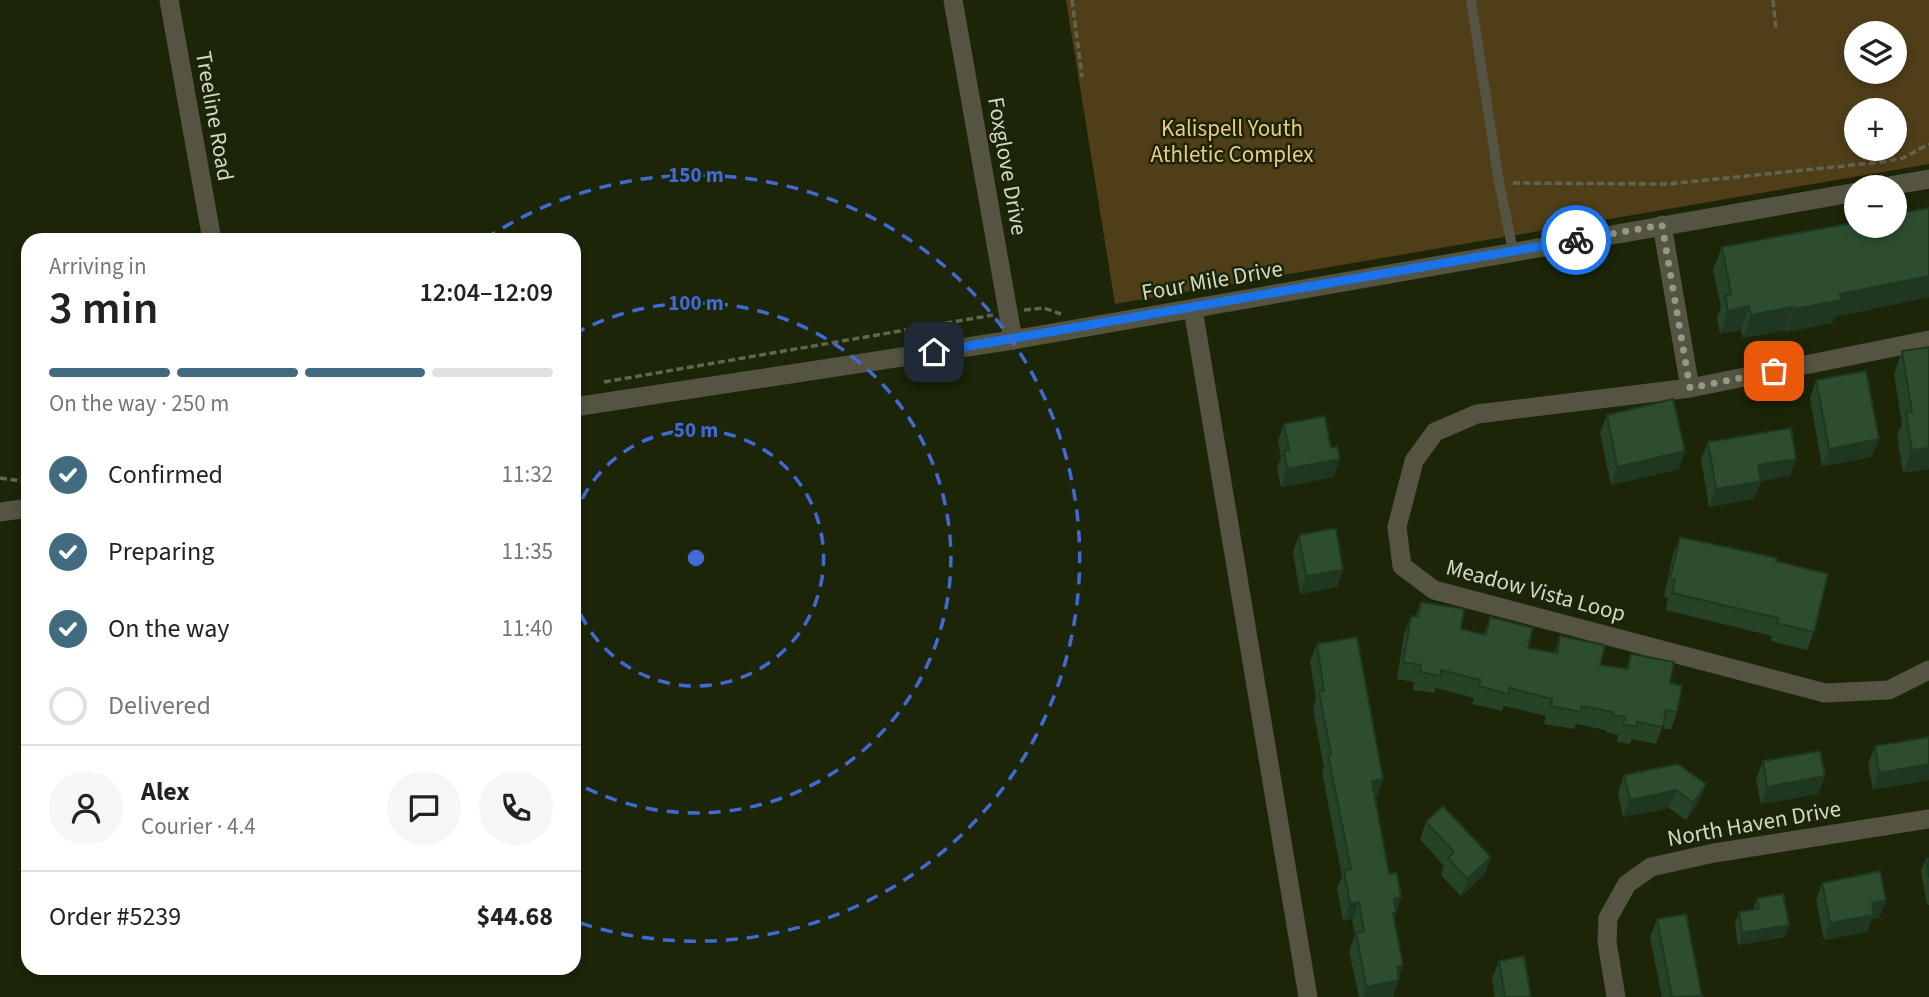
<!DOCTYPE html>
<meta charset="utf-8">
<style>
:root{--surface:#fff;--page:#f6f6f6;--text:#222;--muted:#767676;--line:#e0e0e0;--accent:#416b7f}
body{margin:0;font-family:"Source Sans 3",sans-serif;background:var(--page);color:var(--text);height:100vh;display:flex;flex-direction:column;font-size:26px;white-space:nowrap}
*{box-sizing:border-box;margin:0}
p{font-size:23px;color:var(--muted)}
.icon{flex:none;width:38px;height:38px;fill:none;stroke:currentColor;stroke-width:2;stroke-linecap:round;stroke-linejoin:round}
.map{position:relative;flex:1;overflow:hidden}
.sheet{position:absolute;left:21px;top:233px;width:560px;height:742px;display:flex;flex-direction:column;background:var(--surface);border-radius:21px;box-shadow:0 4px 10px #0003}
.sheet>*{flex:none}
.buttons{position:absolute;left:1844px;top:21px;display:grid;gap:14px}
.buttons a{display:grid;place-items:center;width:63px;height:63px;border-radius:50%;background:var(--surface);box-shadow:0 4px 10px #0003;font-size:35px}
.pin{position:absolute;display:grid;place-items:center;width:60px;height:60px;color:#fff;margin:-30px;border-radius:14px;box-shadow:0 4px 10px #0006}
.courier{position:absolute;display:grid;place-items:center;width:70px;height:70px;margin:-35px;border:5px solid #1a73e8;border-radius:50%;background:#fff;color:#222;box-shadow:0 2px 9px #0007}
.summary em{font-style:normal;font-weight:600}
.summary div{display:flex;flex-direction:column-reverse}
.summary{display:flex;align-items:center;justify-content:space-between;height:119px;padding:0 28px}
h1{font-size:46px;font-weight:600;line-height:52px}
.bar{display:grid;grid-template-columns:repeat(4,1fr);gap:10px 7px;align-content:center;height:84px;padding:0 28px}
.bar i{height:9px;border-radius:5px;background:var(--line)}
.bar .active{background:var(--accent)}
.bar p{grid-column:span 4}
.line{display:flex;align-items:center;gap:18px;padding:0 28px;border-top:2px solid var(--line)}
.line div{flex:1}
.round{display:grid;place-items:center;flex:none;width:74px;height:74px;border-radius:37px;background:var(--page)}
ol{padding:0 28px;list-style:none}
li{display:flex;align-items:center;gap:21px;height:77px}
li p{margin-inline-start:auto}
li .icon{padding:7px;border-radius:50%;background:var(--accent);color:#fff;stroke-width:4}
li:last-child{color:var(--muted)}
li i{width:38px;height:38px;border:4px solid var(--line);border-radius:50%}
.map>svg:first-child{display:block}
</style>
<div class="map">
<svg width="1929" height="997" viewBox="0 0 1929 997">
<rect width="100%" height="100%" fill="#1c2508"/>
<path fill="#503e19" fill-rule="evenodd" d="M1066,0h863v164l-814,140zM1857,33h38v39h-38zM1857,110h38v39h-38z"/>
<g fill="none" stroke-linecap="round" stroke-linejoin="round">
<g stroke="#5e664d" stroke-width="3.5" stroke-dasharray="7 3.5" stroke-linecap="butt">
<polyline points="1072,0 1082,77"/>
<polyline points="1773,0 1776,30"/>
<polyline points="1513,183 1668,184 1883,162 1903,158 1929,144"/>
<polyline points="1024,310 1044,308 1061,314"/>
<polyline points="604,382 993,315"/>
<polyline points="0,478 28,482"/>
</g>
<polyline stroke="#555341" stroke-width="10" points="1471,0 1499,182 1513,251"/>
<g stroke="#555341" stroke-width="19">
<polyline points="169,0 212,240"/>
<polyline points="953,0 1013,340"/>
<polyline points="1662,225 1690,388"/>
<polyline points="1193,309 1308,997"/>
<polyline points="1929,340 1690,388 1477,414 1435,432 1414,461 1397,527 1402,566 1434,590 1825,693 1889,690 1929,670"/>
<polyline points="1616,997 1607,942 1608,918 1627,884 1651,867 1714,853 1929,819"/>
</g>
<g stroke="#555341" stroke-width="19">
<polyline points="1883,187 1929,179"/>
<polyline points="574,407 1013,340 1857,192"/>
<polyline points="0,512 28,508"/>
</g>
</g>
<g fill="#264328">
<polygon points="1929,208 1929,297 1835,317 1832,323 1786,332 1785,330 1743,338 1741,330 1720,334 1717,318 1721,307 1713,270 1722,247"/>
<polygon points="1902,351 1929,469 1903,473 1897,436 1902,424 1894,374"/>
<polygon points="1816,380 1872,457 1822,466 1810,398"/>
<polygon points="1607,415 1679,469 1611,485 1600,433"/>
<polygon points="1284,424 1334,477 1281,487 1277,468 1281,458 1278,441"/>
<polygon points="1708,442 1796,459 1790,476 1761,481 1754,499 1709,507 1701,459"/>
<polygon points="1299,535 1337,587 1300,594 1293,552"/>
<polygon points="1680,537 1776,561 1814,632 1807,650 1771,641 1772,636 1666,610 1668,598 1664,597 1673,554"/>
<polygon points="1421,602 1461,629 1484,634 1490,617 1528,648 1554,653 1560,636 1600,665 1626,669 1631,654 1670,683 1677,712 1671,730 1662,728 1656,744 1632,739 1630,744 1617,742 1618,735 1606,732 1606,730 1576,724 1574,729 1544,724 1546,716 1504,706 1502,711 1472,704 1474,698 1436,688 1434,693 1413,690 1414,682 1397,679 1404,634 1411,616 1415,617"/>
<polygon points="1317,644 1383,779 1377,797 1375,797 1389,874 1401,897 1394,919 1403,965 1393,997 1359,997 1349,951 1355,935 1352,919 1343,921 1337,888 1342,876 1322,772 1324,768 1313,709 1316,699 1310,661"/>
<polygon points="1929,737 1873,790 1868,764 1875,746"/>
<polygon points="1763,761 1825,776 1818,794 1761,804 1756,779"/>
<polygon points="1624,775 1706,784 1699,802 1686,820 1669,808 1623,817 1618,793"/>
<polygon points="1426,822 1491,857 1484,875 1461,896 1441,875 1444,866 1420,839"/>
<polygon points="1929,858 1929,905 1927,905 1921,871 1926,859"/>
<polygon points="1822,883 1886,900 1879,918 1872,919 1867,932 1824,940 1816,900"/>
<polygon points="1757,898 1789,925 1785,937 1738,945 1735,924 1739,912 1753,910"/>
<polygon points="1657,919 1702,996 1702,997 1662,997 1650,937"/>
<polygon points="1499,961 1531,997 1495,997 1492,978"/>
</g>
<g fill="#1f3721">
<polygon points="1929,276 1929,297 1835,317 1832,323 1786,332 1794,309 1840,294"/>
<polygon points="1749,306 1741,330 1720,334 1728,311"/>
<polygon points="1793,307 1785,330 1743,338 1751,315"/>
<polygon points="1879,439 1872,457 1822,466 1829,449"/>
<polygon points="1929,448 1929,469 1903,473 1912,450"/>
<polygon points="1685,451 1679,469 1611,485 1617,467"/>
<polygon points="1340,459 1334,477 1281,487 1287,469"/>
<polygon points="1796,459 1790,476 1752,483 1758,465"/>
<polygon points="1761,481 1754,499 1709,507 1716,489"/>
<polygon points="1343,570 1337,587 1300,594 1306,576"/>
<polygon points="1929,764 1929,780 1873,790 1879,773"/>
<polygon points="1825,776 1818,794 1761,804 1767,787"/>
<polygon points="1383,779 1377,797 1366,799 1372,781"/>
<polygon points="1706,784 1699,802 1686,820 1693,803"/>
<polygon points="1676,790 1669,808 1623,817 1630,800"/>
<polygon points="1491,857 1484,875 1461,896 1467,879"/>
<polygon points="1401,897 1390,930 1394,899"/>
<polygon points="1886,900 1879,918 1872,919 1867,932 1824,940 1830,923 1872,903"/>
<polygon points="1359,902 1352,919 1343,921 1350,903"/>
<polygon points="1789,925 1785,937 1738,945 1742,933"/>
<polygon points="1403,965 1393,997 1363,997 1366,987 1397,967"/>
</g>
<g fill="#2c4e2f" stroke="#1f3721" stroke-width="2">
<polygon points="1929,208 1929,276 1840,294 1841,300 1794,309 1793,307 1751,315 1749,306 1728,311 1725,295 1731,294 1722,247 1857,222 1857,226 1895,226 1895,214"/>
<polygon points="1929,347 1929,448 1912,450 1906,413 1912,412 1902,351"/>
<polygon points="1866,371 1879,439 1829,449 1816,380"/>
<polygon points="1673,399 1685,451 1617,467 1607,415"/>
<polygon points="1325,416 1331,448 1337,446 1340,459 1287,469 1284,451 1289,450 1284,424"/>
<polygon points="1791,428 1796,459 1758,465 1761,481 1716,489 1708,442"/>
<polygon points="1336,528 1343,570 1306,576 1299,535"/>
<polygon points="1680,537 1777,558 1776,561 1828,574 1814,632 1777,623 1778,618 1672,593 1675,580 1670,579"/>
<polygon points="1421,602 1464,609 1461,629 1486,635 1490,617 1533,628 1528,648 1557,653 1560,636 1605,645 1600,665 1628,669 1631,654 1674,662 1670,683 1682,686 1677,712 1666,710 1663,727 1637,722 1636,727 1623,724 1625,717 1612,715 1613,712 1582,706 1581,712 1551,706 1552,699 1510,688 1508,694 1479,686 1480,680 1441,670 1441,676 1420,672 1421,665 1403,662 1411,616 1418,617"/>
<polygon points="1357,637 1383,779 1372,781 1389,874 1397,873 1401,897 1394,899 1396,912 1393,913 1403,965 1397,967 1399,980 1366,987 1356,933 1364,932 1359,902 1350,903 1344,871 1351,869 1328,755 1331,754 1319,692 1324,691 1317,644"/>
<polygon points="1929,737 1929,764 1879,773 1875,746"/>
<polygon points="1820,751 1825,776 1767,787 1763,761"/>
<polygon points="1678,764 1706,784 1693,803 1676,790 1630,800 1624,775"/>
<polygon points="1443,806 1491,857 1467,879 1448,858 1454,852 1426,822"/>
<polygon points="1929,858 1929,878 1926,859"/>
<polygon points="1880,871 1886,900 1872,903 1874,915 1830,923 1822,883"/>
<polygon points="1783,894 1789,925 1742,933 1739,912 1759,909 1757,898"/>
<polygon points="1686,914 1702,996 1672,997 1657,919"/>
<polygon points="1524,956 1531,997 1505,997 1499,961"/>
</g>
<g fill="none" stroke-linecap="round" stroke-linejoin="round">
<polyline stroke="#929984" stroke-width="7" stroke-dasharray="0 12.6" points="1576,240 1662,225 1690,388 1774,371"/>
<polyline stroke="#1a73e8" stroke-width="9" points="934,352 1576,240"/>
</g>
<g fill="none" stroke="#416ad5" stroke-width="3.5" stroke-dasharray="12 9">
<path d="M574 518A128 128 0 1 1 574 598"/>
<path d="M574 334A255 255 0 1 1 574 782"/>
<path d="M485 239A383 383 0 1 1 574 921"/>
</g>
<g text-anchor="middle" stroke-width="5" stroke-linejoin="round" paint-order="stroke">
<g font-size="23" fill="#d1d8c7" stroke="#1c2508">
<text transform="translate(215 116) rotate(80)" y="8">Treeline Road</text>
<text transform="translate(1008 166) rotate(80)" y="8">Foxglove Drive</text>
<text transform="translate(1212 280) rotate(-10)" y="8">Four Mile Drive</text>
<text transform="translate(1536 590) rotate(15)" y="8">Meadow Vista Loop</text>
<text transform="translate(1754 823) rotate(-10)" y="8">North Haven Drive</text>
</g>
<g font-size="23" fill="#ecc985" stroke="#1c2508">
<text x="1232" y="136">Kalispell Youth<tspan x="1232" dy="26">Athletic Complex</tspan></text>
</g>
</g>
<circle cx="696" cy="558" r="10" fill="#416ad5" stroke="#1c2508" stroke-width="3.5"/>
<g font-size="21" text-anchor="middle" font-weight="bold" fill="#416ad5" stroke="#1c2508" stroke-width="5" stroke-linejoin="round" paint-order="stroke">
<text x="696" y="182">150 m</text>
<text x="696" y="310">100 m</text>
<text x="696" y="437">50 m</text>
</g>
</svg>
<div class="buttons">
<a><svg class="icon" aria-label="layers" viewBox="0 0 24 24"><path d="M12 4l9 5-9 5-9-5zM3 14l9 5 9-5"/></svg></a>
<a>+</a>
<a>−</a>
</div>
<div class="pin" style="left:1774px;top:371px;background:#ea580c"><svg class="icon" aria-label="bag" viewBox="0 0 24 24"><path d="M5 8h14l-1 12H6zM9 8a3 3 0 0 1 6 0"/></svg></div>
<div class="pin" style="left:934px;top:352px;background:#1f2937"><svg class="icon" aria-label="home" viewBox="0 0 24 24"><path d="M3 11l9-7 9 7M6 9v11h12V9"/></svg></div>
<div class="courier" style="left:1576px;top:240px"><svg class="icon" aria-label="bike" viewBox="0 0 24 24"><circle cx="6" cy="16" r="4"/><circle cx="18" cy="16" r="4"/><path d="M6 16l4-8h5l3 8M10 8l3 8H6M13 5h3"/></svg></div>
<section class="sheet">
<div class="summary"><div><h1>3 min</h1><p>Arriving in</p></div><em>12:04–12:09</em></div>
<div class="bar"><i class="active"></i><i class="active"></i><i class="active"></i><i></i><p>On the way · 250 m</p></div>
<ol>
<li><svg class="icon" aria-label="check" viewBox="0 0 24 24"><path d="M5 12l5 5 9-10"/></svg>Confirmed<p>11:32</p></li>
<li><svg class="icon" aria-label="check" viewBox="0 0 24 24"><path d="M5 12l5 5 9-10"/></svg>Preparing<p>11:35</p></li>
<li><svg class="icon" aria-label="check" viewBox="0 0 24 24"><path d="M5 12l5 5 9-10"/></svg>On the way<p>11:40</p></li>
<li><i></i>Delivered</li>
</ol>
<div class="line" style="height:126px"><a class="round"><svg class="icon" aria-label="person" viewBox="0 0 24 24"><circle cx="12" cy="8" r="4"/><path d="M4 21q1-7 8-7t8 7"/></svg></a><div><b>Alex</b><p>Courier · 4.4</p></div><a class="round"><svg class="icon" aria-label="chat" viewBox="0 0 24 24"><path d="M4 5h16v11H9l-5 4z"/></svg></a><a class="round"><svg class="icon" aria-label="phone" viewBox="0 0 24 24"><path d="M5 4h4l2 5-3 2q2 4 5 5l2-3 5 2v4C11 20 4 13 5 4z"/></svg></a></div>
<div class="line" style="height:91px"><div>Order #5239</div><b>$44.68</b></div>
</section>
</div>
